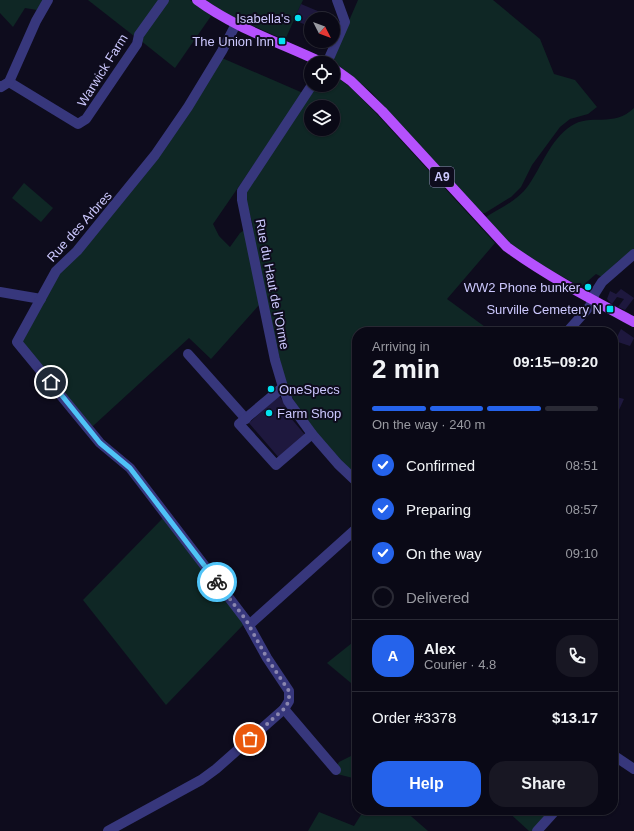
<!DOCTYPE html>
<meta charset="utf-8">
<style>
:root{--surface:#0a0916;--page:#181723;--text:#f1f3f6;--muted:#999aa1;--line:#2a2a35;--accent:#2563eb}
body{margin:0;font-family:Arial,sans-serif;background:var(--page);color:var(--text);height:100vh;display:flex;flex-direction:column;font-size:15px;white-space:nowrap}
*{box-sizing:border-box;margin:0}
p{font-size:13px;color:var(--muted)}
.icon{flex:none;width:22px;height:22px;fill:none;stroke:currentColor;stroke-width:2;stroke-linecap:round;stroke-linejoin:round}
.map{position:relative;flex:1;overflow:hidden}
.panel{position:absolute;left:352px;top:327px;width:266px;height:488px;display:flex;flex-direction:column;background:var(--surface);border-radius:16px;box-shadow:0 1px 3px #0004,0 0 0 1px var(--line)}
.panel>*{flex:none}
.needle{width:26px;rotate:132deg}
.fabs{position:absolute;left:304px;top:12px;display:grid;gap:8px}
.fabs a{display:grid;place-items:center;width:36px;height:36px;border-radius:50%;background:var(--surface);box-shadow:0 1px 3px #0004,0 0 0 1px var(--line);font-size:20px}
.pin{position:absolute;display:grid;place-items:center;width:34px;height:34px;color:#fff;margin:-17px;border:2px solid #fff;border-radius:50%;box-shadow:0 1px 4px #0007}
.courier{position:absolute;display:grid;place-items:center;width:40px;height:40px;margin:-20px;border:3px solid #4fc3f7;border-radius:50%;background:#fff;color:#222;box-shadow:0 1px 5px #0007}
.summary em{font-style:normal;font-weight:600}
.summary div{display:flex;flex-direction:column-reverse}
.summary{display:flex;align-items:center;justify-content:space-between;height:68px;padding:0 20px}
h1{font-size:26px;font-weight:600;line-height:30px}
.bar{display:grid;grid-template-columns:repeat(4,1fr);gap:6px 4px;align-content:center;height:48px;padding:0 20px}
.bar i{height:5px;border-radius:3px;background:var(--line)}
.bar .active{background:var(--accent)}
.bar p{grid-column:span 4}
.line{display:flex;align-items:center;gap:10px;padding:0 20px;border-top:1px solid var(--line)}
.line div{flex:1}
.round{display:grid;place-items:center;flex:none;width:42px;height:42px;border-radius:16px;background:var(--page)}
ol{padding:0 20px;list-style:none}
li{display:flex;align-items:center;gap:12px;height:44px}
li p{margin-inline-start:auto}
li .icon{padding:4px;border-radius:50%;background:var(--accent);color:#fff;stroke-width:4}
li:last-child{color:var(--muted)}
li i{width:22px;height:22px;border:2px solid var(--line);border-radius:50%}
.button{display:flex;gap:8px;margin-top:auto;padding:8px 20px}
.button a{flex:1;height:46px;border-radius:16px;background:var(--accent);color:#fff;font-size:16px;font-weight:600;line-height:46px;text-align:center}
.button a+a{background:var(--page);color:var(--text)}
.map>svg:first-child{display:block}
</style>
<div class="map">
<svg width="634" height="831" viewBox="0 0 634 831">
<rect width="100%" height="100%" fill="#0e0c1d"/>
<g fill="#0f2725" fill-rule="evenodd">
<polygon points="0,0 43,0 37,10 25,8 13,27 0,13"/>
<polygon points="88,0 160,0 134,36"/>
<polygon points="168,0 190,0 211,16 175,68 140,40"/>
<polygon points="206,0 303,0 285,40 224,13"/>
<polygon points="358,0 493,0 540,39 554,74 575,80 597,107 588,114 570,119 560,127 532,165 521,187 511,197 485,213 481,213 371,92 334,62 335,53"/>
<polygon points="222,58 303,93 213,224 219,236 230,247 240,233 246,229 259,305 211,359 189,338 93,426 89,425 22,342 58,273 78,254"/>
<path d="M333,74l18,14 24,24 120,131 -48,56 45,33h-135v147c-28,-27 -56,-61 -72,-96l-29,-132 -4,-29 -7,-24 3,-12 67,-101h18zM311,107h22v22h-22z"/>
<path d="M634,108v141l-17,13 -15,15 -6,-3 -15,13 -57,-32 -19,-15 -19,-23c15,-9 32,-17 42,-31 14,-20 22,-46 43,-60 19,-13 43,2 63,-18z"/>
<polygon points="24,183 53,208 41,222 12,198"/>
<polygon points="164,517 244,624 166,705 83,600"/>
<polygon points="357,639 357,688 327,663"/>
<polygon points="357,753 357,779 333,773 339,762"/>
<polygon points="364,810 404,810 428,831 308,831 319,812 354,826"/>
<polygon points="506,810 551,810 532,831 529,831"/>
</g>
<g fill="#1e183e">
<polygon points="301,4 320,12 317,19 311,19 311,27 294,20"/>
<polygon points="621,289 634,298 625,310 618,307 624,299 617,297 612,304 607,299 610,291 616,294"/>
<polygon points="621,329 634,338 630,346 615,341"/>
<polygon points="279,396 288,407 284,410 306,436 280,459 249,423"/>
<polygon points="613,396 624,399 613,423"/>
</g>
<g fill="none" stroke-linecap="round" stroke-linejoin="round">
<g stroke="#37377c" stroke-width="10">
<polyline points="327,63 345,22 337,0"/>
<polyline points="9,82 78,124 86,119 137,44 139,35 164,0"/>
<polyline points="312,85 242,191 242,200 275,360 283,387 288,401 312,434 338,464 357,482"/>
<polyline points="0,86 1,87 9,82 36,21 48,0"/>
<polyline points="0,292 41,299"/>
<polyline points="567,332 590,306 595,293 602,282 634,254"/>
<polyline points="188,354 246,419"/>
<polyline points="283,387 239,424 276,465 312,434"/>
<polyline points="249,625 357,528"/>
<polyline points="284,709 336,770"/>
<polyline points="613,755 634,769"/>
<polyline points="108,831 201,780 216,769 284,709 289,701 289,691 267,658 246,620 140,481 130,468 100,443 17,342 56,271 77,251 155,155 188,107 222,51 236,24"/>
<polyline points="537,831 556,810"/>
</g>
<g stroke="#b551fd" stroke-width="10">
<path d="M197,0c38,28 84,43 126,63"/>
<path d="M333,68l18,13 31,30 125,136c40,29 84,52 127,75"/>
</g>
</g>
<g fill="none" stroke-linecap="round" stroke-linejoin="round">
<polyline stroke="#8a86af" stroke-width="4" stroke-dasharray="0 7.2" points="217,582 246,620 267,658 289,691 289,701 284,709 250,739"/>
<polyline stroke="#4fc3f7" stroke-width="5" points="51,382 100,443 130,468 217,582"/>
</g>
<g fill="#03e2f0" stroke="#0e0c1d" stroke-width="1.5">
<circle cx="298" cy="18" r="4"/>
<rect x="278" y="37" width="8" height="8" rx="2"/>
<circle cx="588" cy="287" r="4"/>
<rect x="606" y="305" width="8" height="8" rx="2"/>
<circle cx="271" cy="389" r="4"/>
<circle cx="269" cy="413" r="4"/>
</g>
<g text-anchor="middle" stroke-width="4" stroke-linejoin="round" paint-order="stroke">
<rect fill="#0e0c1d" stroke="#9390ba" stroke-width="1" x="430" y="167" width="24" height="20" rx="3"/>
<g font-size="12" font-weight="bold" fill="#ccc8fe">
<text x="442" y="181">A9</text>
</g>
<g font-size="13" fill="#ccc8fe" stroke="#0e0c1d" text-anchor="end">
<text x="290" y="23">Isabella's</text>
<text x="274" y="46">The Union Inn</text>
<text x="580" y="292">WW2 Phone bunker</text>
<text x="602" y="314">Surville Cemetery N</text>
<text x="279" y="394" text-anchor="start">OneSpecs</text>
<text x="277" y="418" text-anchor="start">Farm Shop</text>
</g>
<g font-size="13" fill="#ccc8fe" stroke="#0e0c1d">
<text transform="translate(102 70) rotate(-58)" y="5">Warwick Farm</text>
<text transform="translate(79 226) rotate(-48)" y="5">Rue des Arbres</text>
<text transform="translate(273 284) rotate(79)" y="5">Rue du Haut de l'Orme</text>
</g>
</g>
</svg>
<div class="fabs">
<a><svg class="needle" viewBox="-14 -14 28 28"><path d="M0-13l5 13h-10z" fill="#e53935"/><path d="M0 13l5-13h-10z" fill="#999aa1"/></svg></a>
<a><svg class="icon" aria-label="locate" viewBox="0 0 24 24"><circle cx="12" cy="12" r="6"/><path d="M12 2v4M12 18v4M2 12h4M18 12h4"/></svg></a>
<a><svg class="icon" aria-label="layers" viewBox="0 0 24 24"><path d="M12 4l9 5-9 5-9-5zM3 14l9 5 9-5"/></svg></a>
</div>
<div class="pin" style="left:250px;top:739px;background:#ea580c"><svg class="icon" aria-label="bag" viewBox="0 0 24 24"><path d="M5 8h14l-1 12H6zM9 8a3 3 0 0 1 6 0"/></svg></div>
<div class="pin" style="left:51px;top:382px;background:#1f2937"><svg class="icon" aria-label="home" viewBox="0 0 24 24"><path d="M3 11l9-7 9 7M6 9v11h12V9"/></svg></div>
<div class="courier" style="left:217px;top:582px"><svg class="icon" aria-label="bike" viewBox="0 0 24 24"><circle cx="6" cy="16" r="4"/><circle cx="18" cy="16" r="4"/><path d="M6 16l4-8h5l3 8M10 8l3 8H6M13 5h3"/></svg></div>
<section class="panel">
<div class="summary"><div><h1>2 min</h1><p>Arriving in</p></div><em>09:15–09:20</em></div>
<div class="bar"><i class="active"></i><i class="active"></i><i class="active"></i><i></i><p>On the way · 240 m</p></div>
<ol>
<li><svg class="icon" aria-label="check" viewBox="0 0 24 24"><path d="M5 12l5 5 9-10"/></svg>Confirmed<p>08:51</p></li>
<li><svg class="icon" aria-label="check" viewBox="0 0 24 24"><path d="M5 12l5 5 9-10"/></svg>Preparing<p>08:57</p></li>
<li><svg class="icon" aria-label="check" viewBox="0 0 24 24"><path d="M5 12l5 5 9-10"/></svg>On the way<p>09:10</p></li>
<li><i></i>Delivered</li>
</ol>
<div class="line" style="height:72px"><b class="round" style="background:var(--accent);color:#fff">A</b><div><b>Alex</b><p>Courier · 4.8</p></div><a class="round"><svg class="icon" aria-label="phone" viewBox="0 0 24 24"><path d="M5 4h4l2 5-3 2q2 4 5 5l2-3 5 2v4C11 20 4 13 5 4z"/></svg></a></div>
<div class="line" style="height:52px"><div>Order #3378</div><b>$13.17</b></div>
<div class="button"><a>Help</a><a>Share</a></div>
</section>
</div>
